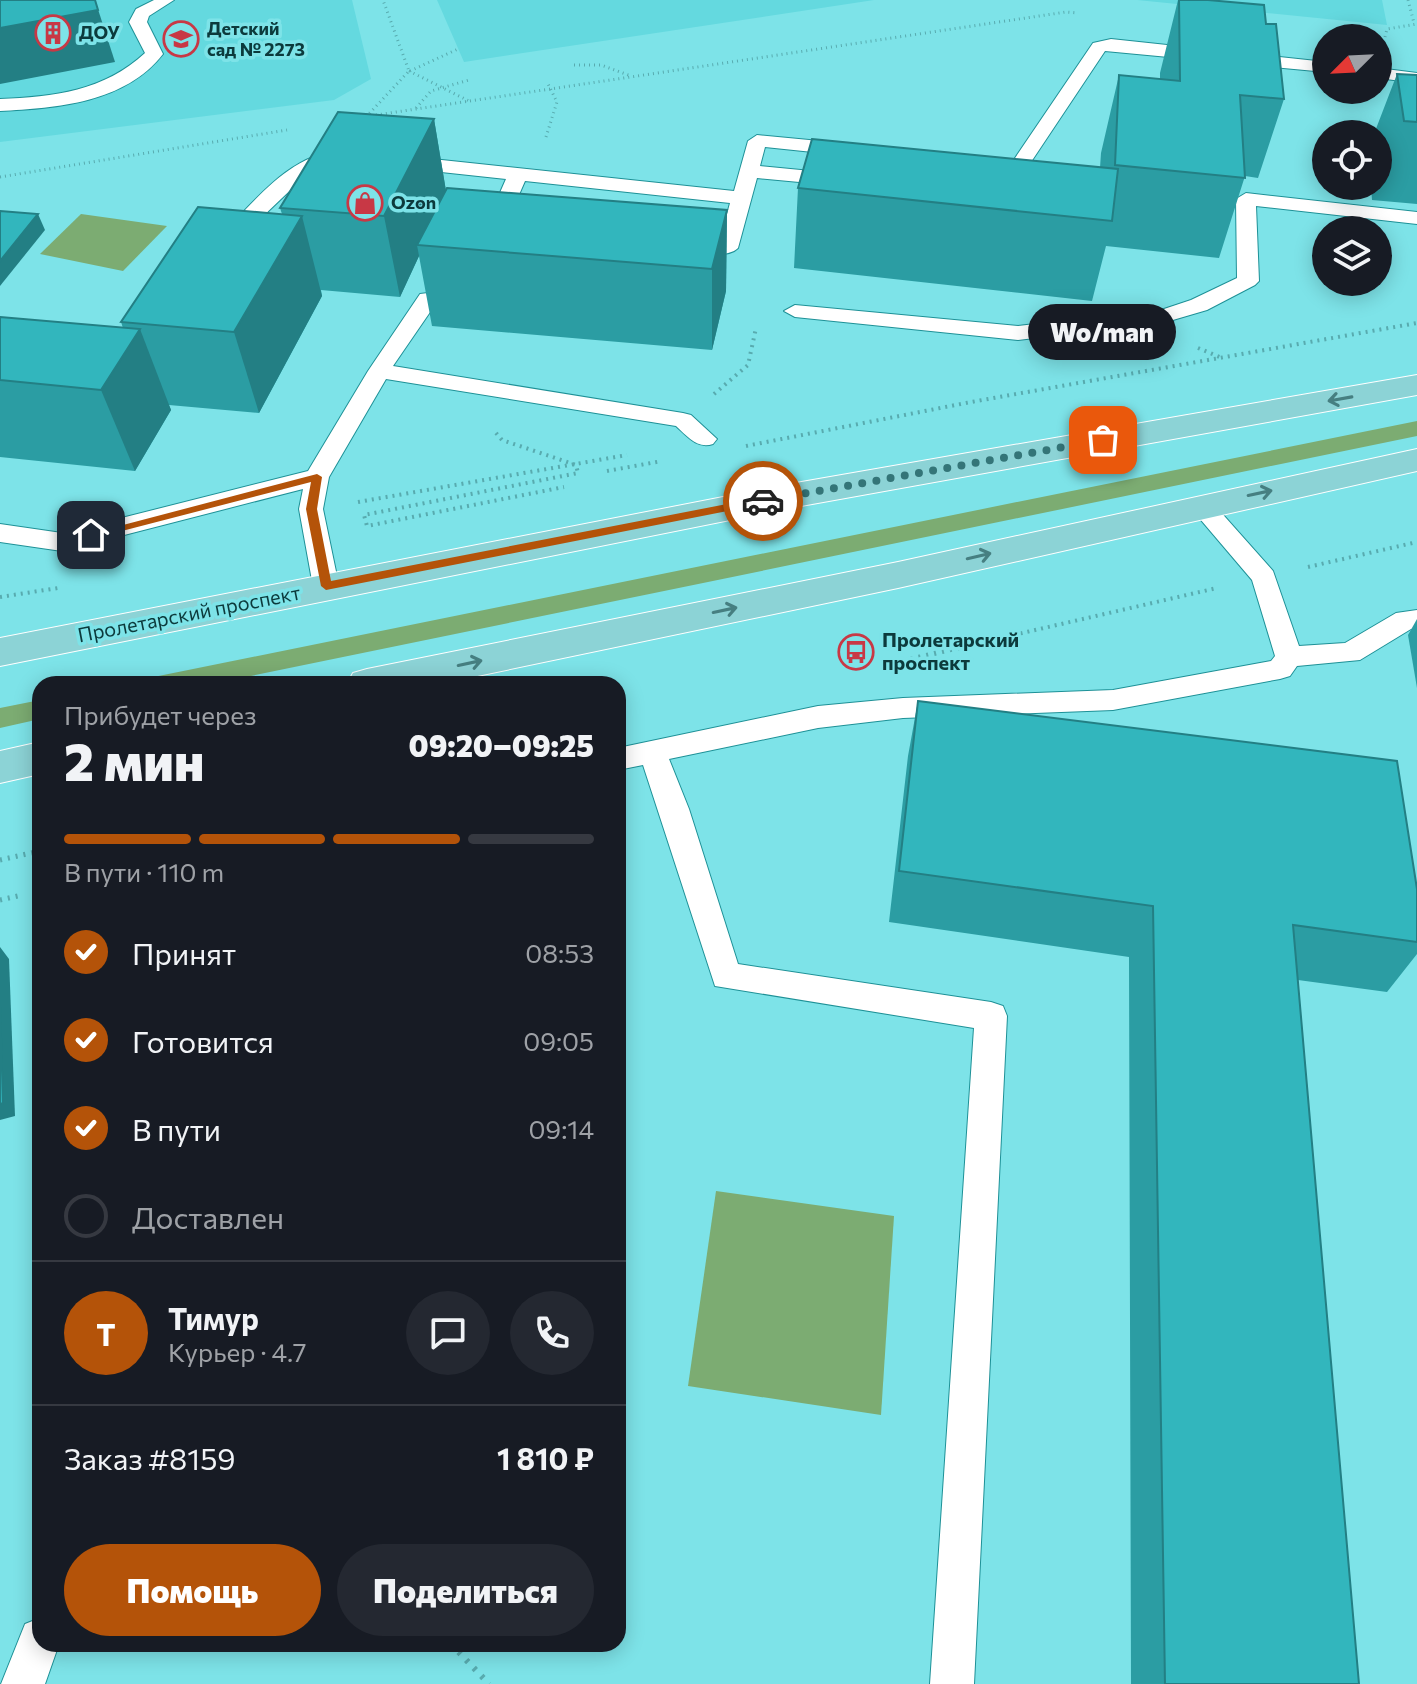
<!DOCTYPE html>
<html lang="ru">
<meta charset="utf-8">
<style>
:root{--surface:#171b24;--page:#242831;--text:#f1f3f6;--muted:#9ea1a6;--line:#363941;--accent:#b45309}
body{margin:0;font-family:Commissioner,sans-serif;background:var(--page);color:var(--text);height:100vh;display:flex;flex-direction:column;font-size:30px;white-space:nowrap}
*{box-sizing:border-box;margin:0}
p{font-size:26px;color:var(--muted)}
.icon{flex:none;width:44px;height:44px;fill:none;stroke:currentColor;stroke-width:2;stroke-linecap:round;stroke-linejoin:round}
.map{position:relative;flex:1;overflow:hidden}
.details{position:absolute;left:32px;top:676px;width:594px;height:976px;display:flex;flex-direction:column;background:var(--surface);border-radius:24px;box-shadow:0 4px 20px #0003}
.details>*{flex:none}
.needle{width:52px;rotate:246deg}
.tools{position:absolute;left:1312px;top:24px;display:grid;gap:16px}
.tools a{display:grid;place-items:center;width:80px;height:80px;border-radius:50%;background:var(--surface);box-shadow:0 4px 20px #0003;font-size:40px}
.pin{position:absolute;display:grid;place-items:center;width:68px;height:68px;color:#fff;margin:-34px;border-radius:16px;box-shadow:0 4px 12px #0006}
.courier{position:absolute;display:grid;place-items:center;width:80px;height:80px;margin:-40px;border:6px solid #b45309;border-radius:50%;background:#fff;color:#222;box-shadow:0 2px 10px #0007}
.bubble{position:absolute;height:56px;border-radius:28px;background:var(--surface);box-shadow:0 4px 20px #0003;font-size:26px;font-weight:800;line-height:56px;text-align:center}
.head em{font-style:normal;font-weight:800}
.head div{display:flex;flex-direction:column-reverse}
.head{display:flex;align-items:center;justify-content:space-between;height:136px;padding:0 32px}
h1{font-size:52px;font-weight:800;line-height:60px}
.bar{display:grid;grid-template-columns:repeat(4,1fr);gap:12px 8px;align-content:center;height:96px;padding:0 32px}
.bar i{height:10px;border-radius:6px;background:var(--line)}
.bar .active{background:var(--accent)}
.bar p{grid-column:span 4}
.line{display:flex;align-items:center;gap:20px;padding:0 32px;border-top:2px solid var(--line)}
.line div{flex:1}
.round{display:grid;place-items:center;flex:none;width:84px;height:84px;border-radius:42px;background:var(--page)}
ol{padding:0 32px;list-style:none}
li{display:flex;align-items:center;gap:24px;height:88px}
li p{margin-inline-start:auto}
li .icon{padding:8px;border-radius:50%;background:var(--accent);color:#fff;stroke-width:4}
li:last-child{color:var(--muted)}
li i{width:44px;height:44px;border:4px solid var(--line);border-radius:50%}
.cta{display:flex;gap:16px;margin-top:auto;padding:16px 32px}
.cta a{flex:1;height:92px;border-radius:48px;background:var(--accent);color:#fff;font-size:32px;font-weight:800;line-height:92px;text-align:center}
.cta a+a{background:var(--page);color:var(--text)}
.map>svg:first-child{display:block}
</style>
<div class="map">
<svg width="1417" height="1684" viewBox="0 0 1417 1684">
<rect width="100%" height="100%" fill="#7de3e8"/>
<g fill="#64d9df">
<polygon points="0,0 352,0 371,79 334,100 0,142"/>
<polygon points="437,0 874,0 464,62"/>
<polygon points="1137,0 1382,0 1387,25"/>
</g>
<g fill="#7cac72">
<polygon points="81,214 167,226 123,271 40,254"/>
<polygon points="1417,421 1417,436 212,684 119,684"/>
<polygon points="40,700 40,719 0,728 0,708"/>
<polygon points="716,1191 894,1216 881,1415 688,1386"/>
</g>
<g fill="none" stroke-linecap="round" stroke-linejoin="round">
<defs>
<g id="service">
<path d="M154,0h20l-25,16 -2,6 16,32c-38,49 -106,54 -163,57v-12c54,-2 104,-8 145,-46l-16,-31 7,-13z"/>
<polygon points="1111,39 1326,62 1326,72 1105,51 1025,171 980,168 977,164 980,160 1013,161 1093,43"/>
<polygon points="1378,68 1417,73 1417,83 1378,78"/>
<path d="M757,135l94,9 10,6 -10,6 -86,-9 -5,19 82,8 10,6 -10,6 -85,-8 -19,70c-10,11 -53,7 -63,-4l10,-6 35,3 10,-38 -205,-22 -21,48 -10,6 -10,-6 22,-50 -102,-11 -10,-6 10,-6 330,35 14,-50z"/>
<path d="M344,149l10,6 -3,4 -19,3 -28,15 -69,66h-14l-3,-4 3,-4c36,-36 69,-81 123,-86z"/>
<polygon points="1246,193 1417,212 1417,224 1256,206 1259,281 1255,285 1207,310 1166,322 1018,340 795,317 784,311 795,305 1018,326 1164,309 1191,300 1237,278 1236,199"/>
<path d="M428,293l11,6 -46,67 290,47 8,2 26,24 -4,5c-16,5 -25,-7 -37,-18l-290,-47 -57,98 -6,32 16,77 -4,6 -9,3 -9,-3 -4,-6 -14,-77 4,-20 -241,62 -62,-9v-18l62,9 246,-62 60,-100 52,-77z"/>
<polygon points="1201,498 1210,500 1273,571 1299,646 1345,643 1396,613 1417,610 1417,628 1411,629 1360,660 1297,666 1290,676 1280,679 1113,710 903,718 818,728 669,759 689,809 738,964 991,1002 1003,1006 1007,1016 974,1684 930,1684 974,1028 715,986 643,765 618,770 618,748 818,706 903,698 1113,690 1271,661 1275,656 1252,580 1189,506 1192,500"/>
<polygon points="40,1618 40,1644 59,1644 45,1684 1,1684 25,1624"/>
</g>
<g id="primary">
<polygon points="1417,375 1417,395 790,508 0,666 0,638 790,484"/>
<polygon points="1417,449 1417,471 898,588 439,684 347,684 353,673 367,669 898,562"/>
<polygon points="40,742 40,774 0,783 0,751"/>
</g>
</defs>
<use href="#service" stroke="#1e9197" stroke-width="2"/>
<use href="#primary" stroke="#fff" stroke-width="2"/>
<g stroke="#58abaf" stroke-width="3" stroke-dasharray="1 4" stroke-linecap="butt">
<polyline points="1408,0 1414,23"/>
<polyline points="1385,37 1387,29 1417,24"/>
<polyline points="574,65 601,65 631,76"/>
<polyline points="409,71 469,101"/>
<polyline points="410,71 458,49"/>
<polyline points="416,108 431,91 469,80"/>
<polyline points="376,115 1066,12 1078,13"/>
<polyline points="366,117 409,71 383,0"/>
<polyline points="546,137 557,102 547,82"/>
<polyline points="0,177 287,130"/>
</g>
<g stroke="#58abaf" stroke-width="4" stroke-dasharray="2 5" stroke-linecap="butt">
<polyline points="1198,348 1222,358"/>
<polyline points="714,394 748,365 756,328"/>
<polyline points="496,433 502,440 576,465 578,473 364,515 367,526 564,487"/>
<polyline points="746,446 971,402 1417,323"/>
<polyline points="607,471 662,461"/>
<polyline points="358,502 627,455"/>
<polyline points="1308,567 1417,542"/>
<polyline points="0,597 58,588"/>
<polyline points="966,646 1217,588"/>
</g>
<g stroke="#58abaf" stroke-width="5" stroke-dasharray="2 6" stroke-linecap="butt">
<polyline points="903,661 974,644"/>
<polyline points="0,860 40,851"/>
<polyline points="0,900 22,895"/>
</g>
<polyline stroke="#58abaf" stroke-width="6" stroke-dasharray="3 8" stroke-linecap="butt" points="451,1644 489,1684"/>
<use href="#service" fill="#fff" fill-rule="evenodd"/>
<use href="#primary" fill="#8cd3d6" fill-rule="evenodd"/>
</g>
<g fill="#2b9da3">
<polygon points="1178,0 1208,0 1266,24 1284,99 1258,178 1245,176 1219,258 1106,246 1092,301 794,268 798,188 1100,168 1101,153 1119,75 1160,79 1160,73"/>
<polygon points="1397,74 1417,75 1417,204 1372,200 1371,186 1378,186 1378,134 1374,134"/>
<polygon points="434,119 446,191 727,210 726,291 712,350 432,326 419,256 400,297 321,290 322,296 259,413 169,405 171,410 135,471 0,457 0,317 123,328 121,322 282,214 280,208"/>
<polygon points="1417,619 1417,688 1408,635"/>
<polygon points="918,701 1417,889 1417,954 1387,992 1298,980 1359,1684 1131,1684 1129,957 889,922 908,756"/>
</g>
<g fill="#237f84">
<polygon points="95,0 115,62 0,84 0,28"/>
<polygon points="434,119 447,197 417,245 419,256 400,297 384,216"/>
<polygon points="727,210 726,291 712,350 712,269"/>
<polygon points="38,214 45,230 0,286 0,261"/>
<polygon points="302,216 322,296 259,413 234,332"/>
<polygon points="140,329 171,410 135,471 101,390"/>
<polygon points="0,947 9,959 15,1116 0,1120"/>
</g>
<g fill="#32b6bd" stroke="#237f84" stroke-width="2">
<polygon points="0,0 95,0 98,10 0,28"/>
<polygon points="1179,0 1208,0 1264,5 1266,24 1276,24 1284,99 1240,95 1245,178 1115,165 1119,75 1180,81"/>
<polygon points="1397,74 1417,75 1417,122 1404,121"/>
<polygon points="338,112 434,119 384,216 280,208"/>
<polygon points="812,139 1118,169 1112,221 798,188"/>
<polygon points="447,188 727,210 712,269 417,245"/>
<polygon points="198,207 302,216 234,332 121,322"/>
<polygon points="0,211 38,214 0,261"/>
<polygon points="0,317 140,329 101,390 0,380"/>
<polygon points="918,701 1397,761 1417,889 1417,942 1293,925 1359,1684 1165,1684 1153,906 899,871"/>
<polygon points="0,1006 3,1103 0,1104"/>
</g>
<defs><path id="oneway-shaft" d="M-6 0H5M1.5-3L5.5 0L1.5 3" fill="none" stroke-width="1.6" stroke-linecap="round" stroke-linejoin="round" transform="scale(2)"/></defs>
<g stroke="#467f81">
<use href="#oneway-shaft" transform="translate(1340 399) rotate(170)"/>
<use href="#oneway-shaft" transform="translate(1260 493) rotate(-12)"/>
<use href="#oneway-shaft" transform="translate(979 556) rotate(-13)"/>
<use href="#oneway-shaft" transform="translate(725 610) rotate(-12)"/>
<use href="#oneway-shaft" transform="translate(470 663) rotate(-12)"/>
</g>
<polygon fill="#b45309" points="317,474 322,477 317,509 331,581 763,497 768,501 763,504 326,590 321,586 306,509 311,482 91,539 85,535"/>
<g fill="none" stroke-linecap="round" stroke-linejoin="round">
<polyline stroke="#347578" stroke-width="8" stroke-dasharray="0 14.4" points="763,501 1103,440"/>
</g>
<defs>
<symbol id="building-ring" viewBox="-11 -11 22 22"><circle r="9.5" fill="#7de3e8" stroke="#c83845" stroke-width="1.5"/><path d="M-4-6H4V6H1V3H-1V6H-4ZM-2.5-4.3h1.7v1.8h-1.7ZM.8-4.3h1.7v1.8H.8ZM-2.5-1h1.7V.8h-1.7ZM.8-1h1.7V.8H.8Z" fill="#c83845"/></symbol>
<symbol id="school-ring" viewBox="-11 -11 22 22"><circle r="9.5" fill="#7de3e8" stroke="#c83845" stroke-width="1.5"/><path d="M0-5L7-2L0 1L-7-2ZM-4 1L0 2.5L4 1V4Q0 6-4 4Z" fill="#c83845"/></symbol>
<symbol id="shop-ring" viewBox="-11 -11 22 22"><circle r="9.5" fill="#7de3e8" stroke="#c83845" stroke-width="1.5"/><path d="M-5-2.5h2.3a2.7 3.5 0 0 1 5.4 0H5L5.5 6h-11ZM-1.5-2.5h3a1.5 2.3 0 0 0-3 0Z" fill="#c83845"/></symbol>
<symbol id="bus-ring" viewBox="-11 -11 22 22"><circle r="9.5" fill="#7de3e8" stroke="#c83845" stroke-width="1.5"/><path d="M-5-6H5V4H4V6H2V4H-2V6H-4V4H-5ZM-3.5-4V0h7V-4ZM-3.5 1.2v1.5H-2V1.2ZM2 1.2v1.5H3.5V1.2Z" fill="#c83845"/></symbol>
</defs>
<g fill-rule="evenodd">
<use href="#building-ring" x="33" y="13" width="40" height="40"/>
<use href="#school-ring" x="161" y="19" width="40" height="40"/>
<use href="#shop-ring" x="345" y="183" width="40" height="40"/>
<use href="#bus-ring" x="836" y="632" width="40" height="40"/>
</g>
<g text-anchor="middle" stroke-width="7" stroke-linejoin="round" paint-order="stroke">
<g font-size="18" font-weight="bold" fill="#0c3a3c" stroke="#7de3e8" text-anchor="start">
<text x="207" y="35">Детский<tspan x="207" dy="21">сад № 2273</tspan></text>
<text x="79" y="39">ДОУ</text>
<text x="391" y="209">Ozon</text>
</g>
<g font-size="20" fill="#0c3a3c" stroke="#7de3e8">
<text transform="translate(189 614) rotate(-11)" y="7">Пролетарский проспект</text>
</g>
<g font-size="20" font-weight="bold" fill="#0c3a3c" stroke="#7de3e8" text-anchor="start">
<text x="882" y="647">Пролетарский<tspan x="882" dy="23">проспект</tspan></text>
</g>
</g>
</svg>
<div class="tools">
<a><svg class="needle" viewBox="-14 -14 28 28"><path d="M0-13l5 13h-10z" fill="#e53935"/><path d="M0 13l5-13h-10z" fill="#9ea1a6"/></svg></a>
<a><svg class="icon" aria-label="locate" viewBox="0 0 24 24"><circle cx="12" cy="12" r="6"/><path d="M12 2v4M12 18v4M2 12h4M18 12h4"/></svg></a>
<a><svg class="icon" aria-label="layers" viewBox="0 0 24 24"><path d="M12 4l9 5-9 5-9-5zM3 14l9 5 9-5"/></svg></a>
</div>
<div class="pin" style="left:1103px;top:440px;background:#ea580c"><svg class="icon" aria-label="bag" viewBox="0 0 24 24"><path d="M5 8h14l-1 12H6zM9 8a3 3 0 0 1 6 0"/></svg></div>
<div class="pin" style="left:91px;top:535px;background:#1f2937"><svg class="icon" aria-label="home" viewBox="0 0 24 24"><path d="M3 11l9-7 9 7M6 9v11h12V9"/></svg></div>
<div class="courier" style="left:763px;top:501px"><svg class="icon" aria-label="car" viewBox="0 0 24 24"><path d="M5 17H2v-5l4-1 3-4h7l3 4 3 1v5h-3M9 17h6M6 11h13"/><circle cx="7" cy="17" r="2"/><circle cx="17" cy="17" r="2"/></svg></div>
<div class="bubble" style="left:1028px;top:304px;width:148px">Wo/man</div>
<section class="details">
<div class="head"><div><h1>2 мин</h1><p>Прибудет через</p></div><em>09:20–09:25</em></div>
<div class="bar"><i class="active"></i><i class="active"></i><i class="active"></i><i></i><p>В пути · 110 m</p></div>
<ol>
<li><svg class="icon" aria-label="check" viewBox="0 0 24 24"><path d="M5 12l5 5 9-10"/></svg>Принят<p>08:53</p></li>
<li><svg class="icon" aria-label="check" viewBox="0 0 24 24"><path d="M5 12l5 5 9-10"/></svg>Готовится<p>09:05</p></li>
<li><svg class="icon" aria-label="check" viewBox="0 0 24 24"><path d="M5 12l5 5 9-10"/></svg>В пути<p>09:14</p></li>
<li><i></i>Доставлен</li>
</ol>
<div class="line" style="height:144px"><b class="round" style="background:var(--accent);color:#fff">Т</b><div><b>Тимур</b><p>Курьер · 4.7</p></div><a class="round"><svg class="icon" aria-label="chat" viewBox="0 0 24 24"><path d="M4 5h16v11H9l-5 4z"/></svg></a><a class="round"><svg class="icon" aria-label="phone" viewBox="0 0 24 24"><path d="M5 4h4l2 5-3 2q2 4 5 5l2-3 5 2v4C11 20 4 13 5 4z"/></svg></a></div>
<div class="line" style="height:104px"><div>Заказ #8159</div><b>1 810 ₽</b></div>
<div class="cta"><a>Помощь</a><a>Поделиться</a></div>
</section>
</div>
